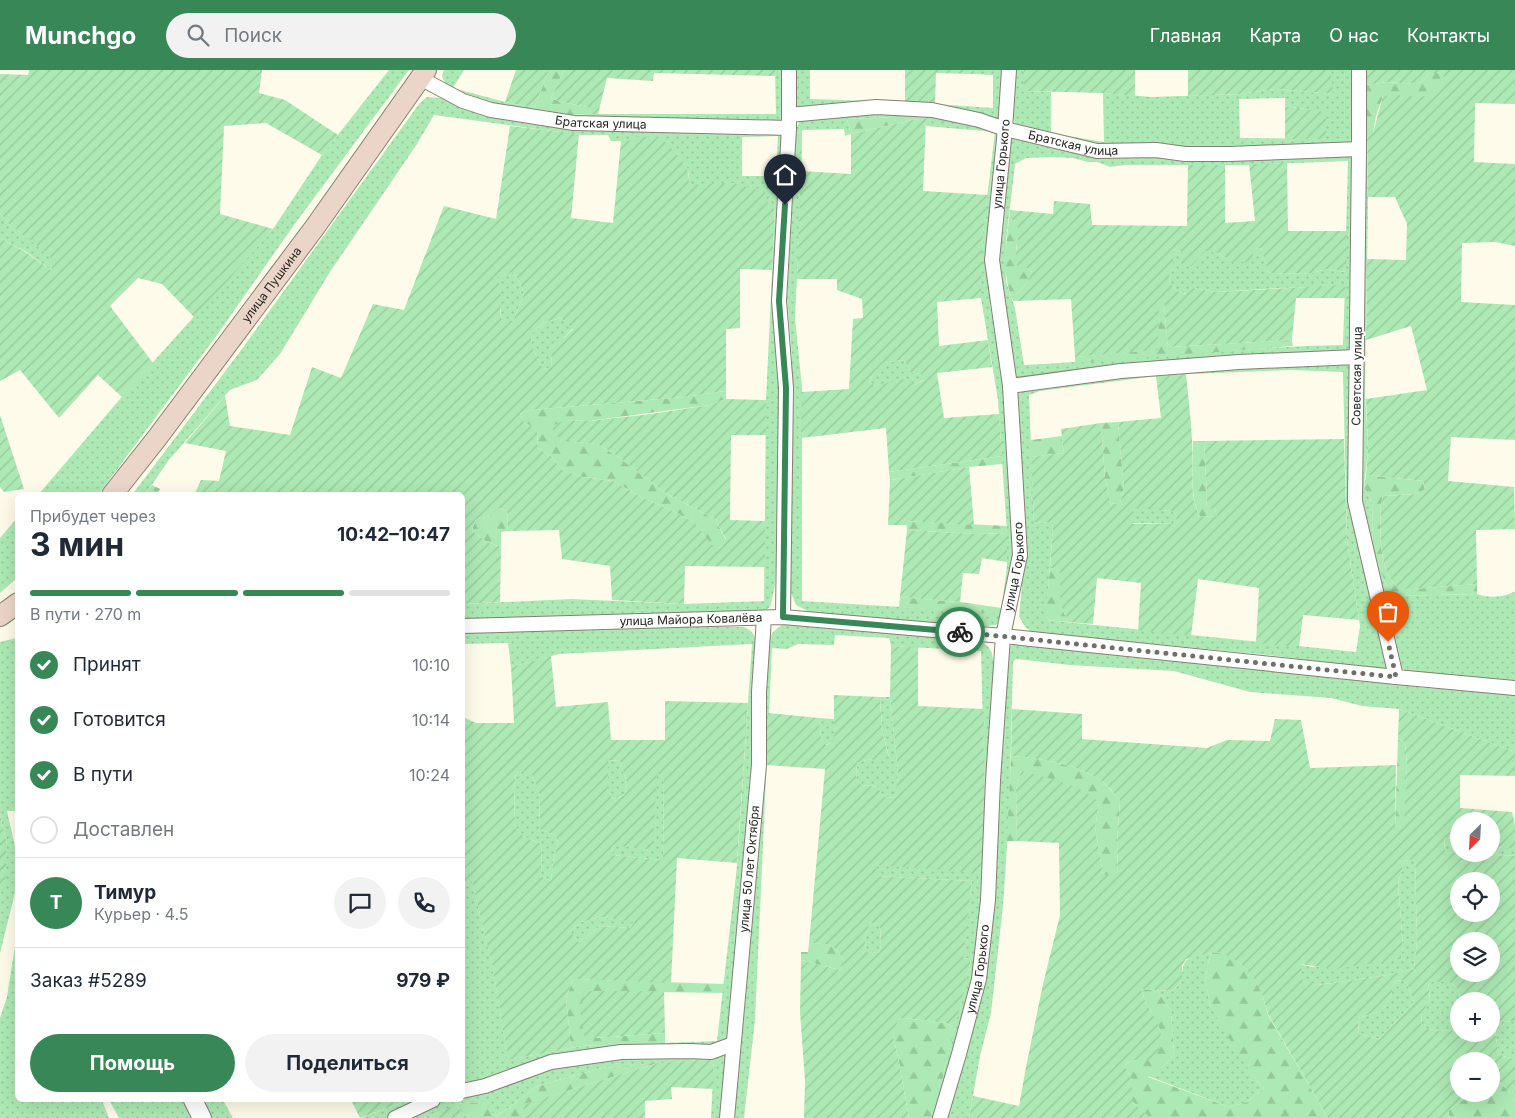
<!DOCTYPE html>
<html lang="ru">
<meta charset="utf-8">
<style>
:root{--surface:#fff;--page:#f2f2f3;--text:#1f2937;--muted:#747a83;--line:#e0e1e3;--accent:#378757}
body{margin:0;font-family:Inter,sans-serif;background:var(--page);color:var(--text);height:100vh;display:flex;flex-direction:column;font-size:19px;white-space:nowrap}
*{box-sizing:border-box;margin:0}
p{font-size:16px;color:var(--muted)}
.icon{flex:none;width:28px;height:28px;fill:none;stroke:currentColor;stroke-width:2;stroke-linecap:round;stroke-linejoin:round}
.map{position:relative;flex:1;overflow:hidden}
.details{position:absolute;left:15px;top:422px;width:450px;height:610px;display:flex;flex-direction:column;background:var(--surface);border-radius:8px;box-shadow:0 5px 20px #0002}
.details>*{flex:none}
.needle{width:32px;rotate:204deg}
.fabs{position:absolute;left:1450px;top:742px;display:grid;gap:10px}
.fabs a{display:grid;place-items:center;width:50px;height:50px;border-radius:50%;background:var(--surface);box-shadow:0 5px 20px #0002;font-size:25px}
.pin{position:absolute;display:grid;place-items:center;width:42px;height:42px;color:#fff;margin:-51px -21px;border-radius:50% 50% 50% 0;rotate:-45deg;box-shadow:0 0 5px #0007}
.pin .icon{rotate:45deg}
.courier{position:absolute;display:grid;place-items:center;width:50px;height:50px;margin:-25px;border:4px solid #378757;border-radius:50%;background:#fff;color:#222;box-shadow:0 1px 6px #0007}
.headline em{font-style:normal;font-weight:700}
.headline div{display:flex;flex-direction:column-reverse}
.headline{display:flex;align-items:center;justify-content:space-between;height:85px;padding:0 15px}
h1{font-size:32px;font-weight:700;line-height:38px}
.bar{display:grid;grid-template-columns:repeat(4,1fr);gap:8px 5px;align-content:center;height:60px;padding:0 15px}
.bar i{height:6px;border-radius:4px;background:var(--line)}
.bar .selected{background:var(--accent)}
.bar p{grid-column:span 4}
.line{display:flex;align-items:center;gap:12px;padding:0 15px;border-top:1px solid var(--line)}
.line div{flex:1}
.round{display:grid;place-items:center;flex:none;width:52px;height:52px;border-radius:26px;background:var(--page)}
ol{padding:0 15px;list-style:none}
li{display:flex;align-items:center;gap:15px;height:55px}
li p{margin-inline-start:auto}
li .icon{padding:5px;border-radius:50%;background:var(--accent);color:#fff;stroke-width:4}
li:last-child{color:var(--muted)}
li i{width:28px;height:28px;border:2px solid var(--line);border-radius:50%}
.button{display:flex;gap:10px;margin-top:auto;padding:10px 15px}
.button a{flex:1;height:58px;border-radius:30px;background:var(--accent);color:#fff;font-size:20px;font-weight:700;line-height:58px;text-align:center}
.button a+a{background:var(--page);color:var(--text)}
header{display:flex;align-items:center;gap:30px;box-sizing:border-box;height:70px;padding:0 25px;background:var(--accent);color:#fff}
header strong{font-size:24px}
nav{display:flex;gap:28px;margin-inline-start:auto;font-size:18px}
.search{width:350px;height:45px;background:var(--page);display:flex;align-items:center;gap:12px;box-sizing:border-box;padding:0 18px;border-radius:28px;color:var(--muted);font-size:19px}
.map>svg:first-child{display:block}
</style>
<header>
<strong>Munchgo</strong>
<div class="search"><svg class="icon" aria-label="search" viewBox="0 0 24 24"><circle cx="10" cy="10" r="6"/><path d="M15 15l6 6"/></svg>Поиск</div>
<nav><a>Главная</a><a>Карта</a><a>О нас</a><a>Контакты</a></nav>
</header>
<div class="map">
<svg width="1515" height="1048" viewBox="0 0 1515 1048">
<defs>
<pattern id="grass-dots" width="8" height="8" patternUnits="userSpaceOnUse" patternTransform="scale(1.25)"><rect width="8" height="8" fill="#ade9b4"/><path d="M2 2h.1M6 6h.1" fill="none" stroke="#95c89a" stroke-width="1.8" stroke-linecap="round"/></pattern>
<pattern id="forest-firs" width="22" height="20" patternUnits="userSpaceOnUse" patternTransform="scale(1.25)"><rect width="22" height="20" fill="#ade9b4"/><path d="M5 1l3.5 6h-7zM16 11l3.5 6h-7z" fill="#95c89a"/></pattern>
<pattern id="garden-furrows" width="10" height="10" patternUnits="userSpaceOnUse" patternTransform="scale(1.25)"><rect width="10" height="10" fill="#ade9b4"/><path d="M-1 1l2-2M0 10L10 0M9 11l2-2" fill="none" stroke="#95c89a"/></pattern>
</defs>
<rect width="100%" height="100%" fill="#fefbea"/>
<g fill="url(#grass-dots)" fill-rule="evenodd">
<polygon points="389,0 409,0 294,155 217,265 98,425 38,425 126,322 273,159 322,85"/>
<polygon points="444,0 464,0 453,18 505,32 568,45 592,44 776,44 775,0 784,0 784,54 573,50 491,37 447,17 442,6"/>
<polygon points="796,0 810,0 810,29 905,32 993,38 993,5 974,4 974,0 1004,0 1002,51 980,46 796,40"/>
<path d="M1013,0h11v21l27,1v41l53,9 -1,-49 49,4 87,-3 37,-5 56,5 -1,-24h24l-1,63 -4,9 -8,4 -225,3 -101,-23 -3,-7zM1285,28v8l40,6 1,27 -86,-1 -1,-39z"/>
<path d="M1366,0l2,134 -3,187 3,58 -4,38 8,16 1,47 17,46 87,-2c11,4 28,4 38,-3v89l-107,-8 -9,-6 -39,-170z"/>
<path d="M427,27l13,1 43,13 302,20 -6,375 -4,79 -5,22 -9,7 -298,6v-16l108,-5 113,5 80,-3 2,-201 9,-190 -67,-25h-18c-1,-6 -1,-14 -4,-19 -13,-20 -53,-25 -75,-25l-3,-6h-26l-148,-20 -17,29 -87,128 -50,82 -23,26 -27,10 -62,71 -23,34h-13l107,-142 180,-249zM778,66l-2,40h-34v-39z"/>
<polygon points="878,41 934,43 1002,61 987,176 990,234 1008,344 1014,467 1010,507 1004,546 996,555 978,557 811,543 796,535 791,523 788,495 792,288 787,229 793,123 801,125 795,248 802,318 802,531 1001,543 1007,496 1007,463 998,330 980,222 983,162 995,62 926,56 925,47 893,47 847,49 851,64 845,66 844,59 804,60 794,65 800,50"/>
<path d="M1010,69h10l98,17 237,-5 -3,203 -339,29 -18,-119zM1052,87l21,1 15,4h9l13,5 15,-2h119l104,-4 -3,111 -17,-3 -17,4 -36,1 -7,-2 -7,-24 -7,1 -1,6 -22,6 -13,-8 -14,-3 -12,16 -10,-14 -9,-3v19l-4,7 1,8 7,8 10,3 6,-6 22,4 67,-4 63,-2 -2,59c-107,2 -213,15 -319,20l-9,-57 -9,-26v-41l9,-77 11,-6z"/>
<polygon points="0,143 11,156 51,185 52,201 25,181 0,168"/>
<path d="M513,202l6,9 5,13 -11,27h-11c-3,-14 -2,-29 -5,-44z"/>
<polygon points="561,248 573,258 551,282 552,298 543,299 531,275 532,263 545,252"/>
<path d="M904,290l6,12 11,2 4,5 -11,6 -39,1 -5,-4c7,-20 14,-20 34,-22z"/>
<path d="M1352,291v110l39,196 -10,2 -113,-14 -236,-23 -7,-5 -6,-11 4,-42 -10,-183 108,-17zM1291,300l52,2 4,168 13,86 -4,26 -310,-32 7,-97 -19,-1 -5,-127 11,-4 124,-16z"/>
<polygon points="1133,437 1172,441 1177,446 1174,454 1133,453"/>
<polygon points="17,448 17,508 0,523 0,468"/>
<path d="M783,554l90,6 107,11c13,7 12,12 14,26l-5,163 -16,154 -36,134h-4l38,-159 -9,-1 10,-77 -96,-5v-11l109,-64 -4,-150 -90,-5 -2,-8 -54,-3 -1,10 -36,-1 -11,5 -15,-1 -17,372 -11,98h-11l35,-478 5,-8z"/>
<polygon points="685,557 744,557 751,561 757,570 753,701 729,971 711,978 619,978 463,1018 462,811 472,811 493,898 508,990 581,976 717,971 737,796 752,574 559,584 511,597 508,573 463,574 463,562"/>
<polygon points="16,568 18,569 18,741 7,741 17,785 18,811 0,883 0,817 4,817 7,774 0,745 0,572"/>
<polygon points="1015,573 1150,586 1425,618 1515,623 1515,682 1399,639 1362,636 1331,628 1250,622 1174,601 1070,595 1016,589 1013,592 1009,748 1003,836 991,943 980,986 969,1048 944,1048 982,909 1006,579"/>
<polygon points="880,627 890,627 898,702 897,728 883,727 878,717 862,715 856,710 857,693 866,690 889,687 882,660"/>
<polygon points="819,648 834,649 834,672 825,675 821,668"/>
<polygon points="608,690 620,691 627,713 625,725 613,729 608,721"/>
<polygon points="530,698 540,726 539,759 555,765 558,772 553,792 551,811 541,806 542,774 524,767 515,757 514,719 516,703"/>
<polygon points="657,703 664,705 663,790 612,785 613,774 648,780"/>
<polygon points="1444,768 1459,769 1459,783 1445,782"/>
<polygon points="1491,775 1503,778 1515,778 1515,786 1480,784 1491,784"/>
<polygon points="1415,789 1417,872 1414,899 1382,906 1317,915 1303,911 1300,894 1312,897 1401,889 1403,876 1398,814 1404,791"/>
<polygon points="601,847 634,851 630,858 600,856 579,872 570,861 581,852"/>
<polygon points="870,852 880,857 881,875 879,883 866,882 865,867"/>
<polygon points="17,863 18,1030 102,1030 109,1048 0,1048 0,948 7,927"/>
<path d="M1211,882l-6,25 5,28 44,72 10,11 -17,14 -18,5 -81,-31 18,-12 8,-10 -3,-43 -14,-21 15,1 10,-10c0,-27 6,-22 29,-29z"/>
<polygon points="1395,910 1406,911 1414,932 1379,969 1359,964 1358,948 1382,941 1391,925"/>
<polygon points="1428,912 1449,912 1460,920 1459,960 1439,961 1422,958 1421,946 1430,929"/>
<polygon points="1503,951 1515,952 1515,989 1503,986 1498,982 1495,959"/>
<polygon points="727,979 723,1048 711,1048 714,989 602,998 537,1016 509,1038 495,1046 483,1032 462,1033 425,1048 402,1048 439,1030 462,1030 463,1023 554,993"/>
<polygon points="109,1030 184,1030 193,1048 119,1048"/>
<polygon points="203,1030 223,1030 233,1048 212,1048"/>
<polygon points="409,1030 424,1030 386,1048 361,1048"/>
</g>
<g fill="url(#forest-firs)">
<polygon points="549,0 564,0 551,28 561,32 588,37 592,44 568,45 534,38"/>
<polygon points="1429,3 1440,3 1446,8 1437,24 1425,28 1383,26 1376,46 1373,63 1367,63 1366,15 1386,12 1417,14 1423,11"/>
<polygon points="893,47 926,47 851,64 847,49"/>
<polygon points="802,61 801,125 793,123 794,65"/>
<path d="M1009,149l7,2 3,7 -3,22 11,18 5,4c-5,10 -10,22 -21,24 -9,-24 -5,-52 -2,-77z"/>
<polygon points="1158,234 1164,234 1168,277 1292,270 1293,276 1075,293 1075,287 1158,279"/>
<polygon points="726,321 726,329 710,335 589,351 566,350 573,372 597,374 617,386 667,424 715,449 726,470 720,478 712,476 694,452 669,439 643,428 613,411 583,407 562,400 552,387 538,378 537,360 524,352 520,344 531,340 684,327"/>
<polygon points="1118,352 1124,419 1120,433 1111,434 1105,408 1101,353"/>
<polygon points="1062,366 1064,383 1031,387 1031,370"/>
<path d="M1193,371h11l3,57 -1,9 9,2 2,7 -17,1c-11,-22 -7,-52 -7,-76z"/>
<polygon points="1002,386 1002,394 969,397 890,410 889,402"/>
<path d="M1366,405l57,6 2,9 -8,4 -34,2 -2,6c-1,28 -4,68 19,88l77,-6v10l-87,2 -17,-46 -1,-47 -8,-16z"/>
<polygon points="152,415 160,419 157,425 145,425"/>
<polygon points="499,438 507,441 508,453 507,461 501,462 501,477 485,471 472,460 476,449 491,446"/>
<polygon points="906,451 1007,456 1007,463 975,464 907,460"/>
<polygon points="1050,498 1061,500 1060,534 1068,552 1045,550"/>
<polygon points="900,527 960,532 1002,538 1001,544 899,537"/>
<polygon points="1398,669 1405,672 1407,694 1405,759 1395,756"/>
<path d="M1011,686c29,2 69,8 93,27 6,5 11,12 16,17l-3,43 1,32 -15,1 -8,-48 4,-25 -78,-32 -5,18 1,52h-10z"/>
<path d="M809,873c20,2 26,-1 35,19l-4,8 -39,-10v-8h7z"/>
<polygon points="1211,882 1222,883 1231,886 1239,892 1253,905 1262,924 1268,945 1328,1048 1150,1048 1132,1031 1132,1010 1125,996 1131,990 1151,989 1152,943 1146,934 1141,919 1157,920 1171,941 1174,984 1166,994 1148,1007 1229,1037 1247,1032 1264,1018 1254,1007 1238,984 1210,935 1205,907"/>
<polygon points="573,909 724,914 723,923 585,921 595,968 665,963 665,973 581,976 571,978 566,928"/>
<polygon points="904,948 946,953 955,958 933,1048 909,1048 899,992 893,966 897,949"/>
<polygon points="658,993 525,1034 522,1048 469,1048 462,1043 456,1035 462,1033 484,1032 495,1046 509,1038 537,1016 602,998"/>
<polygon points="1499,1011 1510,1023 1515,1023 1515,1048 1450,1048 1448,1041 1471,1024 1491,1024 1491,1014"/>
</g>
<g fill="url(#garden-furrows)" fill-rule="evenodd">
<polygon points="29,0 262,0 259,23 285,30 338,65 322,85 266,53 224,56 220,144 273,159 195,248 162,214 138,208 110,236 153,293 122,327 98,305 59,348 20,300 0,311 0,168 24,181 52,201 50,185 11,156 0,143 0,4 28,5"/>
<polygon points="516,0 549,0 534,38 505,32"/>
<polygon points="564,0 775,0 775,6 654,3 653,11 607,8 598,44 592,44 588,37 561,32 551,28"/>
<polygon points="905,0 974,0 974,4 936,3 935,34 905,32"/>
<polygon points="1024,0 1135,0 1135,26 1103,23 1024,21"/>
<polygon points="1188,0 1331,0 1333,24 1276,19 1239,24 1188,26"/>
<path d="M1366,0h149v34l-40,-1 -1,59 41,2v82l-20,-4 -33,1 -1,59 54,3v135l-64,-3 -3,44 66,6 1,42 -39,1 1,54 -77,6c-23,-20 -20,-60 -19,-88l2,-6 34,-2 8,-5 -2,-8 -57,-6 2,-26 -2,-50 61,-9 -16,-64 -45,14 1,-81 39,1 1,-36 -12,-27h-27l-1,-64h6l10,-37c19,-3 34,4 54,-2l8,-16 -5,-5h-11l-6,8 -6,3 -31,-2 -20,3z"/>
<polygon points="1285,36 1326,42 1326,69 1285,69"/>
<path d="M926,47l-3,74 65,4 -5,37 -2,66 -44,4 2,44 49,-6 4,27 -55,6 7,45 55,-4 3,42 -113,16 -3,-44 -85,10 1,-46 47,-3 4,-70 10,-1 -1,-19 -25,-9v-11h-40l4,-108 50,3v-40zM904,290l6,12 11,2 3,6 -10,5 -12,-6 -27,7 -5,-4c7,-20 15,-20 34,-22z"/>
<path d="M510,56l69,8 -8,84 42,5 8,-82h12l4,-4h24l26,30 3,18 43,-2 32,9 3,12 7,6 -3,60 -32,-1v59l-14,1v62l-42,6 -153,13 -11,4 4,8 13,8 1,18 14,9 10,13 21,7 30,4 30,17 26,11 25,13 18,23 8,3 6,-9 -11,-20 -48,-25 -50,-38 -20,-12 -24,-2 -17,-6 -5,-10 15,-6 23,1 62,-7 59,-9 16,-6 40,1v35h-35l-1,85 35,1v46l-80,-1 -1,38 -72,-4 -2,-34 -48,-7 -3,-29 -52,1 1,-8 -1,-12 -8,-3 -8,8 -15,3 -4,11 13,11 16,6 -1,55 -37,2 -1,-109h-268l7,-15 18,1 7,-30 -41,-8 40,-47 5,30 60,9 22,-68 29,11 32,-74 31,6 40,-104 52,13zM513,202l6,9 5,13 -11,27h-11l-2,-10 1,-14 -3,-20zM561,248l12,11 -9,9 -12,4 -1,10 1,15 -9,2 -12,-24 1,-12 13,-11z"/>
<path d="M1287,93l1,68h59l-1,41 -18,-3 -17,4 -36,1 -7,-2 -7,-24 -6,1 -5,14 -19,-2 -13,-8 -14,-2 -12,15 -9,-2 -1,-12 -9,-3v19l-4,7 1,8 7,8 9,3 7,-6 22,4 130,-7v13h-49l-4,42 -124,7 -4,-43h-5l-1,46 -83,7 -4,-58 -58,2 -2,-5c11,-2 16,-14 21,-24l-5,-4 -8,2c-8,-16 3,-33 -3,-49l-7,-2 1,-9 43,4 1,-13 36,3 2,21 95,1 1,-61h37v58l30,-2 -6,-57z"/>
<path d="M1186,304c2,22 5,44 6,66 2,25 -4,55 8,77l17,-1 -2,-7 -9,-1 1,-10 -3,-57 140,-2 3,101 12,80 -56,-5 -4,32 -43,-4 3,-55 -61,-9 -7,57 -53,-6 3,-47 -44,-5 -4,46 -25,-2 -8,-18v-34l-10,-2 3,-45 -19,-1 -3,-65 33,-4 -3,-24 40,-6 4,55 6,26 9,-1 4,-14 -6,-67 43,-4 -5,-42zM1133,438l39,3 5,5 -3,8h-41z"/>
<polygon points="0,345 24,419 4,422 0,417"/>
<polygon points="969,397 974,455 907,451 906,455 888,455 890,410"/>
<polygon points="907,460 975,464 1007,463 1007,492 982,488 979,504 963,503 960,532 900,527"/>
<path d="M891,576l27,1v59l65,3 2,92 -4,72 -105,-8v11l96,5 -9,77 8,1 -16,69 -9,-5 -42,-5 -6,1 -5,17 6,26 10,56h-105l1,-37 -5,-69 1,-52 39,10 4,-8c-9,-20 -15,-17 -35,-19l16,-174 -59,-4 2,-52 51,5 2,20 5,7 8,-3v-47l46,2 2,33 7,28 -23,2 -9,3 -1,17 6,5 16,2 5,10 13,1 2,-26 -8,-75zM870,852l10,5 1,18 -2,8 -13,-1 -1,-15z"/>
<path d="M551,586l5,51 52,-5 3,38h54v-39l83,2 -11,160 -60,-5 -6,125 -98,-4 -7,19 5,50 -63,12 -15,-91 -21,-88h-9v-164l13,6h38l-3,-56zM608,690l12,1 7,22 -2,12 -12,4 -5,-8zM530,699l10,27 -1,33 16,6 3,7 -5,20 -2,19 -10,-5 1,-32 -18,-7 -9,-10 -1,-38 2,-16zM657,704l7,1 -1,85 -51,-5 1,-10 36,5 4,-5zM601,847l33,5 -4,6 -30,-2 -21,16 -9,-11 11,-9z"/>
<path d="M1012,639l70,5v25l125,9 20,-8 43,1 5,-22 26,1 9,48 86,-3 -1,61 9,2 3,-64 -2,-22 -7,-3 1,-30 116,43v24l-55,-1v33l52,4 3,12v24h-12l-12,-3v-24h-32v18l-15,-1 1,14 70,4v166l-12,-1 -8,9 3,22 5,4 12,3v34h-5l-11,-12 -8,3v-23h-32v33h12l-23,17 2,7h-122l-60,-104 -6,-20 -9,-18 -14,-14 -17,-9 -10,-1 -26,7 -4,7v15l-10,10 -31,-2 5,15 6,9 9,18 -2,19 -8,10h-20l-6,6 7,14v21l18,17h-181l4,-22 46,10 7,-39 17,-83 17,-69 -1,-72 -42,-2 -1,-52 5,-18c23,6 63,14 78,32l-4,25 8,47 15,-1 -1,-31 3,-43c-5,-5 -10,-13 -16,-17 -24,-19 -64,-25 -93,-27zM1415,789l2,83 -3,27 -32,7 -64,9 -15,-4 -2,-17 32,5 68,-10 2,-13 -5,-62 6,-23zM1459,811h32v33h-32zM1459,871h32v33h-32zM1395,910l11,1 8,21 -35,37 -20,-5 -1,-16 24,-7 9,-16zM1428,912h21l11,8v11h31v33h-32v-4l-20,1 -17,-3 -1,-12 9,-17z"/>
<polygon points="0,745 7,774 5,817 0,817"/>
<polygon points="585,921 664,921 665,963 595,968 584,966 580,939"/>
<polygon points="714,989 713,1019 671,1017 672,1029 645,1031 645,1048 522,1048 524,1034 658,993"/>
<polygon points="351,1030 409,1030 360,1048"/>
<polygon points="456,1035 462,1043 469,1048 425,1048"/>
</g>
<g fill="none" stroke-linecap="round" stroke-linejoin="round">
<defs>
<g id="minor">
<polyline points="1359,0 1359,79 1355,431 1396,607"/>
<path id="s1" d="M420,8l43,23 28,9 83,13 215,5"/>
<path id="s2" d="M789,45l87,-8 56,3 47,10 26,9 92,22 59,-1 29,4h45l129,-5"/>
<polyline points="1010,316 1121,301 1239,292 1357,287"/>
<polyline points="783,547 786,318 779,231 789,58 789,0"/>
<path id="s3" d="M462,556l321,-9 220,19 393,41 119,11"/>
<polyline points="462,1021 485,1016 551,992 621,982 689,981 711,982 733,974"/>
<polyline points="395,1048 433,1030"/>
<path id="s4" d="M727,1048l32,-353v-73l5,-74"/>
<path id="s5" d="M940,1048l19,-64 20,-75 9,-79 5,-120 10,-144 17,-81 -10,-169 -18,-126 13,-131 4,-59"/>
</g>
<polyline id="tertiary" points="193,1030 202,1048"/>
<g id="secondary">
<path id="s6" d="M112,425l45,-57 158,-211 111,-157"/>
<polyline points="0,546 18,533"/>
</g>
</defs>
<use href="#minor" stroke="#848172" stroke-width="16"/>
<use href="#tertiary" stroke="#848172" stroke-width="20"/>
<use href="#secondary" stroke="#848172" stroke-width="22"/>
<use href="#minor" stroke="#fff" stroke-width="14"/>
<use href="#tertiary" stroke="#fff" stroke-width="18"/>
<use href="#secondary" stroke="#ebd5c8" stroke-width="20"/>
</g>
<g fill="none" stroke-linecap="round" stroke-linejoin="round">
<polyline stroke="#727066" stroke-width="5" stroke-dasharray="0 9" points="960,562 1396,607 1388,572"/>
<polyline stroke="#378757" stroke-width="6" points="785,135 779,231 786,318 783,547 960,562"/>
</g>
<g text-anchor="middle" stroke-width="4" stroke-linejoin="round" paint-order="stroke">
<g font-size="12" fill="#26251f" stroke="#fff">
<text dy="4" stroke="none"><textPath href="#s1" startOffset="189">Братская улица</textPath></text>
<text dy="4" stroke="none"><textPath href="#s2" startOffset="289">Братская улица</textPath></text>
<text dy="4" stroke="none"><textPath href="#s5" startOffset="964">улица Горького</textPath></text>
<text dy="4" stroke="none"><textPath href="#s6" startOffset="264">улица Пушкина</textPath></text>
<text transform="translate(1357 306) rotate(-89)" y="4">Советская улица</text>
<text dy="4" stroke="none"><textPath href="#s5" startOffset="559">улица Горького</textPath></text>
<text dy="4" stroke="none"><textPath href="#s3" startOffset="229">улица Майора Ковалёва</textPath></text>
<text dy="4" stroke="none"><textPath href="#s4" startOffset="250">улица 50 лет Октября</textPath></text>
<text dy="4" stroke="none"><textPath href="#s5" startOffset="154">улица Горького</textPath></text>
</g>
</g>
</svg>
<div class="fabs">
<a><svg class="needle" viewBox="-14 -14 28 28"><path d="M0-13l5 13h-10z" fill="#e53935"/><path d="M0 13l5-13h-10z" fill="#747a83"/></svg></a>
<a><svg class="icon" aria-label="locate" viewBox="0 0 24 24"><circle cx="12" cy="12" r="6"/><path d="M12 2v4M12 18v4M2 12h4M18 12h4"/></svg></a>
<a><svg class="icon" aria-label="layers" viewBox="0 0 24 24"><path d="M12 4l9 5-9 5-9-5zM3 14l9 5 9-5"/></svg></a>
<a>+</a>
<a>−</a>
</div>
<div class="pin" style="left:1388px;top:572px;background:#ea580c"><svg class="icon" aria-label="bag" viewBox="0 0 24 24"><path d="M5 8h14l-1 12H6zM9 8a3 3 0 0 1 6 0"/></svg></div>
<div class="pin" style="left:785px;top:135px;background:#1f2937"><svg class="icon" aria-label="home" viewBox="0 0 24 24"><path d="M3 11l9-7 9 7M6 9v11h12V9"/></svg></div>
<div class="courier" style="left:960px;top:562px"><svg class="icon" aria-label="bike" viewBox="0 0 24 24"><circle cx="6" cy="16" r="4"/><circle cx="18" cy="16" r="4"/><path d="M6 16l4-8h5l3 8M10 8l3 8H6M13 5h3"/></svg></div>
<section class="details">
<div class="headline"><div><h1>3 мин</h1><p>Прибудет через</p></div><em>10:42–10:47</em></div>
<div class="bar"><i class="selected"></i><i class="selected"></i><i class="selected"></i><i></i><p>В пути · 270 m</p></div>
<ol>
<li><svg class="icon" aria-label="check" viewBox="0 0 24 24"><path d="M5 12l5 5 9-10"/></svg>Принят<p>10:10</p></li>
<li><svg class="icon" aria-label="check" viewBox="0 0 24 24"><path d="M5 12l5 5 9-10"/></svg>Готовится<p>10:14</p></li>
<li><svg class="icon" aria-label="check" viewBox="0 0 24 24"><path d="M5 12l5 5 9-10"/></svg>В пути<p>10:24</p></li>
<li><i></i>Доставлен</li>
</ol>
<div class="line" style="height:90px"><b class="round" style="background:var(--accent);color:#fff">Т</b><div><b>Тимур</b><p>Курьер · 4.5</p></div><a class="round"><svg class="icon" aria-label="chat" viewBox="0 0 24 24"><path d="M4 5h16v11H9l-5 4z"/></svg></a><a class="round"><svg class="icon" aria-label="phone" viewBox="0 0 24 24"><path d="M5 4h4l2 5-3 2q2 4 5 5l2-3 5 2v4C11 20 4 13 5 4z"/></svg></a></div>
<div class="line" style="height:65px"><div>Заказ #5289</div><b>979 ₽</b></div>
<div class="button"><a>Помощь</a><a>Поделиться</a></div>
</section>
</div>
